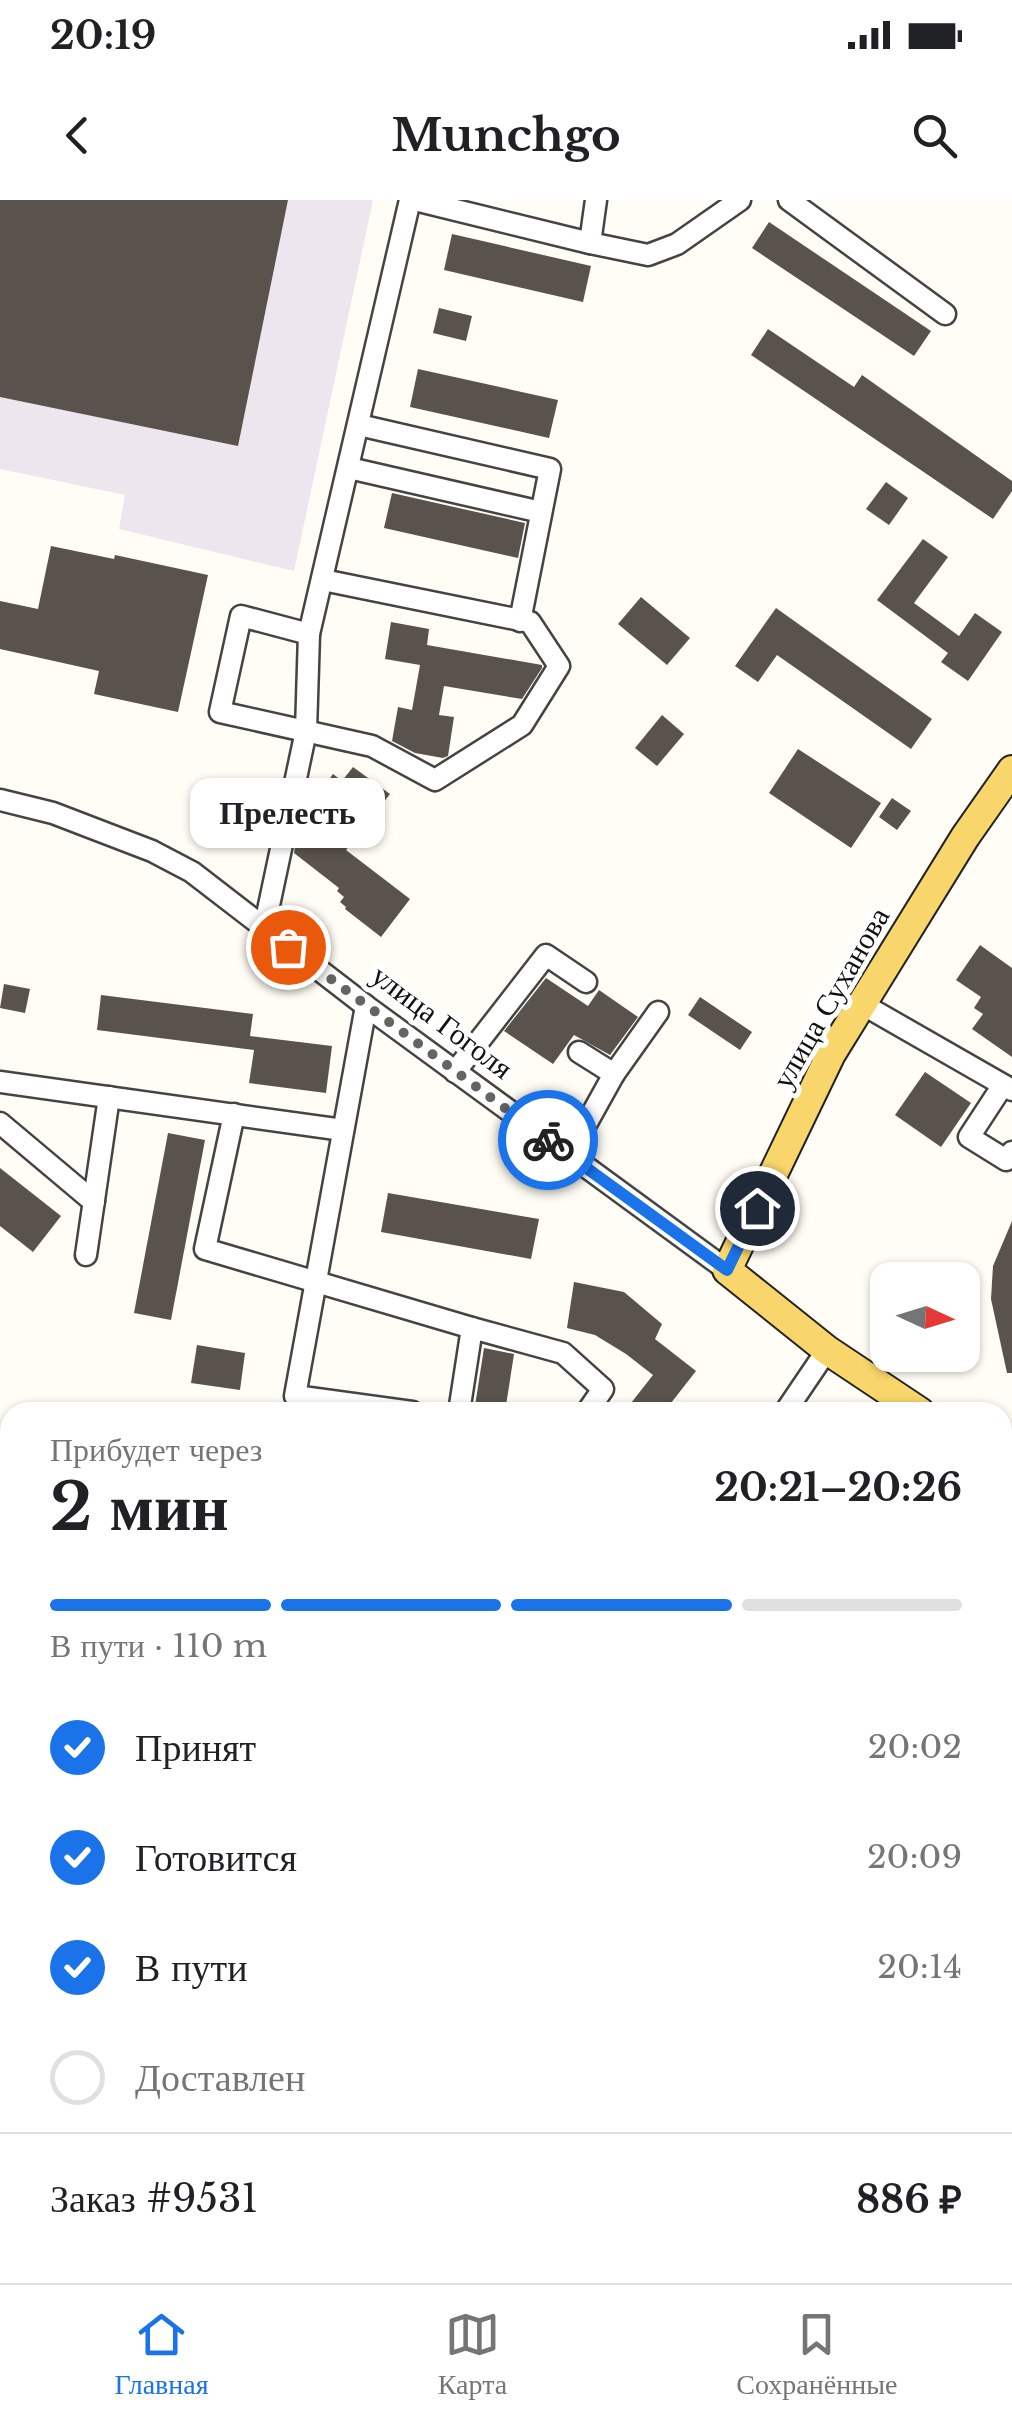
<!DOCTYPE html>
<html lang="ru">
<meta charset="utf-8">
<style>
:root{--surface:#fff;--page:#f2f2f2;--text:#202124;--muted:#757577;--line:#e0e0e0;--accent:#1a73e8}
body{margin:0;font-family:"Libre Baskerville",serif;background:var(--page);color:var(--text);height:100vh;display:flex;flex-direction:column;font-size:38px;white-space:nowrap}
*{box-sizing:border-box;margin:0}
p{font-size:32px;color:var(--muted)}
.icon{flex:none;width:55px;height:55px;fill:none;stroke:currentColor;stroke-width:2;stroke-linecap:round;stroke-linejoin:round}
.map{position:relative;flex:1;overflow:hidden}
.details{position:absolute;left:0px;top:1202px;width:1012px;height:882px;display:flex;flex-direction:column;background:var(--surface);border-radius:30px 30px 0 0;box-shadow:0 2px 8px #0004}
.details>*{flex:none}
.needle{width:65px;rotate:94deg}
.tools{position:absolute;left:870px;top:1062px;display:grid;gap:20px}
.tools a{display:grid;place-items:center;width:110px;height:110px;border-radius:20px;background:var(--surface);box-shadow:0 2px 8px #0004;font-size:50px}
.pin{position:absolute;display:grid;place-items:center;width:85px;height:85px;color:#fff;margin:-42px;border:5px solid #fff;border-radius:50%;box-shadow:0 2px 10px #0007}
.courier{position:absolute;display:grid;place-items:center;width:100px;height:100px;margin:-50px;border:8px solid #1a73e8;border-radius:50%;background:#fff;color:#222;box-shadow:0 2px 12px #0007}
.bubble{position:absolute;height:70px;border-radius:20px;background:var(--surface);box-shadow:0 2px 8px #0004;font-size:32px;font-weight:800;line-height:70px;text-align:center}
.headline em{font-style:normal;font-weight:800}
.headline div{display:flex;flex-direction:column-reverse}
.headline{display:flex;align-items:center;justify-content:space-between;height:170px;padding:0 50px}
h1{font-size:65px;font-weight:800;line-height:75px}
.bar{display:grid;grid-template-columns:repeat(4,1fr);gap:15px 10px;align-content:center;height:120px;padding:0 50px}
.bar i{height:12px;border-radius:8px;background:var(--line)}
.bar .selected{background:var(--accent)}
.bar p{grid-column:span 4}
.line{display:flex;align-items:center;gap:25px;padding:0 50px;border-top:2px solid var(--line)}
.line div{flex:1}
ol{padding:0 50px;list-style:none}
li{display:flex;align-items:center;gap:30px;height:110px}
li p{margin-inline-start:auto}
li .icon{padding:10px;border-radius:50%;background:var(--accent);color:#fff;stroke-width:4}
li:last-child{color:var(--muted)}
li i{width:55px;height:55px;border:5px solid var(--line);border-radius:50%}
.status{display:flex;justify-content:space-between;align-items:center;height:70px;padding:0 50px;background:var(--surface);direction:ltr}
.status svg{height:28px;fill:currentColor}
header{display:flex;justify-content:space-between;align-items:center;height:130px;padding:0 50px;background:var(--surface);font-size:45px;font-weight:800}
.tab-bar{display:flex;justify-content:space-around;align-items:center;height:140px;border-top:2px solid var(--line);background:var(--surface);font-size:28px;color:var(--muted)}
.tab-bar a{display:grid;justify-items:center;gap:5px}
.tab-bar .selected{color:var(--accent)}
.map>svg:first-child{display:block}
</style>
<div class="status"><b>20:19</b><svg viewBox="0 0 49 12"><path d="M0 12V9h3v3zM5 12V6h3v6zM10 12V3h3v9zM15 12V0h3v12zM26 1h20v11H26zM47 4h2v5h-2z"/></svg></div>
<header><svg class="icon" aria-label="back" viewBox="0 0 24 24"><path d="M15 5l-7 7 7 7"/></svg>Munchgo<svg class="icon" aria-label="search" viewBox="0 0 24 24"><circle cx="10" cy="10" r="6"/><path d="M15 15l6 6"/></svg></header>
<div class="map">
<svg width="1012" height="2083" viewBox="0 0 1012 2083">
<rect width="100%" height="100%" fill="#fffdf5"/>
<polygon fill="#eee6ef" points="0,0 373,0 294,371 119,329 125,295 0,269"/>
<g fill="#5a524d">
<polygon points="0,0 288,0 238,246 0,197"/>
<polygon points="769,22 931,131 914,156 752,48"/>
<polygon points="452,34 591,66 583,102 444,70"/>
<polygon points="439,108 472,116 466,141 433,133"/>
<polygon points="768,129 854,187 862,175 1012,281 1012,291 993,319 751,155"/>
<polygon points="418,169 558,200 549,238 410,207"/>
<polygon points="886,282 908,298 889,325 866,309"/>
<polygon points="392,293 525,323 518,358 384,328"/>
<polygon points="923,339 948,357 914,403 959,436 975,413 1002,432 968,481 941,462 948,453 877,400"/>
<polygon points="51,346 114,359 115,355 208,375 178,512 94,494 99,471 0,449 0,401 38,409"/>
<polygon points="641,397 690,438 667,465 618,424"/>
<polygon points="776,408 932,519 911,549 777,455 758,482 735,466"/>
<polygon points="391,422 429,429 427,445 542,465 542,468 522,499 444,486 439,515 454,517 448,556 443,558 415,553 392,541 398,507 412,510 420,465 385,459"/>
<polygon points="662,515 684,534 657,566 635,548"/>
<polygon points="798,549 881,603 851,648 769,593"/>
<polygon points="353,567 390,594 346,650 410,699 381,737 345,709 346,707 340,702 344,697 337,691 339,688 294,653 295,647 320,615 315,611 321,603 318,601 328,588 325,585 333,574 342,581"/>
<polygon points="892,598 911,611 897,630 879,617"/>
<polygon points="980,745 1012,768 1012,857 972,829 983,814 974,808 981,797 956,780"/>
<polygon points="546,778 588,806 599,790 638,817 610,855 574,835 553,864 504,831"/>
<polygon points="4,784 30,789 25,813 0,808"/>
<polygon points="101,795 253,814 250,836 332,846 326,893 249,883 254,850 97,830"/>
<polygon points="700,797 752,832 740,850 688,815"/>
<polygon points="925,872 971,903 941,947 895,915"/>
<polygon points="168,933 205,940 171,1120 134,1113"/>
<polygon points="0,968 61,1016 33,1052 0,1026"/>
<polygon points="388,993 539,1019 531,1059 381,1032"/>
<polygon points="1012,1021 1012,1173 1007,1173 991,1099 993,1066"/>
<polygon points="574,1082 624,1092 662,1124 655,1139 696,1171 664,1212 624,1212 653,1175 626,1154 595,1135 567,1128"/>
<polygon points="197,1145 245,1153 240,1190 191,1183"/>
<polygon points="484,1148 514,1154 505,1212 474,1212"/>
</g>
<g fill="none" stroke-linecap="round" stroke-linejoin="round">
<defs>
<g id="minor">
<polyline points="415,0 590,43 596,0"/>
<polyline points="789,0 945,114"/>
<polyline points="590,43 648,55 677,44 740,0"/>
<polyline points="359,225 550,269 520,421"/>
<polyline points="349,268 541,312"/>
<polyline points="309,434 241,416 220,512 372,546 435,580 522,525 559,466 530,422 323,380"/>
<polyline points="0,600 53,613 152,651 192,672 366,806 727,1070"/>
<polyline points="264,729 306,531 309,434 410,0"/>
<polyline points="862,804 1012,890"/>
<polyline points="366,806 295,1196 412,1212"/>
<polyline points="579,852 614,874"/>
<polyline points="455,872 546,755 586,782"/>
<polyline points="0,882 343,930"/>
<polyline points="1003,885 969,937 1006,960 1012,952"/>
<polyline points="234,914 205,1049 472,1128 563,1153 603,1189 587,1212"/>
<polyline points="0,923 94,1002"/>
<polyline points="569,955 614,874 658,812"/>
<polyline points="86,1055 109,897"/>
<polyline points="459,1212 472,1128"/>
<polyline points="785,1212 827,1150"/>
<polyline points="0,1294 10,1296"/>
<polyline points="0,1393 10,1395"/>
<polyline points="1002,1443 1012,1449"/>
<polyline points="0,1642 10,1644"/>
<polyline points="1002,1654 1012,1661"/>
<polyline points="1002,1752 1012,1758"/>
<polyline points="0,1799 10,1748"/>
<polyline points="1002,1820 1012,1806"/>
<polyline points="0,2023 10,2025"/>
<polyline points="566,2075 564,2078 570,2083"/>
<polyline points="613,2075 616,2083"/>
<polyline points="811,2075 823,2083"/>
<polyline points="387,2076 397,2083"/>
<polyline points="34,2083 35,2075"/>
<polyline points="897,2083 903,2075"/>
</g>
<g id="major">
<polyline points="920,1212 827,1150 727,1070 831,854 965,637 1012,570"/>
<polyline points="1002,1269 1012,1275"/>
</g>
</defs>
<use href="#minor" stroke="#444" stroke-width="25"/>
<use href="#major" stroke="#222" stroke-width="32"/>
<use href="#minor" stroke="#fff" stroke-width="20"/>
<use href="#major" stroke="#f9d66b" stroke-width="28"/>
</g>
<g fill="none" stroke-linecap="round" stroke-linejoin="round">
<polyline stroke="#646461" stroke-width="10" stroke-dasharray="0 18" points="288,747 548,940"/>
<polyline stroke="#1a73e8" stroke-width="12" points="548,940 727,1070 757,1008"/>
</g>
<g text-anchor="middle" stroke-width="10" stroke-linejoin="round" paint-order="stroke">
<g font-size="30" fill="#111" stroke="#fff">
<text transform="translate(831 798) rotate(-60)" y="10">улица Суханова</text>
<text transform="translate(442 822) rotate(37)" y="10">улица Гоголя</text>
</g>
</g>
</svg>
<div class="tools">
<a><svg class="needle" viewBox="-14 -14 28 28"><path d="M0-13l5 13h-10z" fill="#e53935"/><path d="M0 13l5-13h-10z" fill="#757577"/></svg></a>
</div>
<div class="pin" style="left:288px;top:747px;background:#ea580c"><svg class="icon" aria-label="bag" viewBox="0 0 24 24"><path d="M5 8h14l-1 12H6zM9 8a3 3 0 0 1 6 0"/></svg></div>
<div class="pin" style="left:757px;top:1008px;background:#1f2937"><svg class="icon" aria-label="home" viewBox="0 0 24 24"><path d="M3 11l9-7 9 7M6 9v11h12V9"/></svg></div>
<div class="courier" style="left:548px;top:940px"><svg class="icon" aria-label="bike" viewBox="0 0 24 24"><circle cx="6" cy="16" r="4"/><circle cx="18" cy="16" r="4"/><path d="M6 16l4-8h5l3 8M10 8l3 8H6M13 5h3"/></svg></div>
<div class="bubble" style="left:190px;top:578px;width:195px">Прелесть</div>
<section class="details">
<div class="headline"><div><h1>2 мин</h1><p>Прибудет через</p></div><em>20:21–20:26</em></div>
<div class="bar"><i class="selected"></i><i class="selected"></i><i class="selected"></i><i></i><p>В пути · 110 m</p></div>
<ol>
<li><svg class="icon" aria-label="check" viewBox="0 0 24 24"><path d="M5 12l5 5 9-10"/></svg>Принят<p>20:02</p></li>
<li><svg class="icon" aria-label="check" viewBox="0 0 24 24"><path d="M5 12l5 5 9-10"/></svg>Готовится<p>20:09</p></li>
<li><svg class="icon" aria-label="check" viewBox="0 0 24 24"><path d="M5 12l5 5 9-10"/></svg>В пути<p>20:14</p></li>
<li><i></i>Доставлен</li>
</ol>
<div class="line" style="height:130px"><div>Заказ #9531</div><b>886 ₽</b></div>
</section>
</div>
<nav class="tab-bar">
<a class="selected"><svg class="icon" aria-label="home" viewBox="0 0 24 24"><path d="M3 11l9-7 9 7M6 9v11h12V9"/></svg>Главная</a>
<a><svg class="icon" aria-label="map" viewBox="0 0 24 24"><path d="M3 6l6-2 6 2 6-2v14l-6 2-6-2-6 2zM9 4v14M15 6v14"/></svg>Карта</a>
<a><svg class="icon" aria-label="saved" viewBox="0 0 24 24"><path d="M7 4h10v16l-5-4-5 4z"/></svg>Сохранённые</a>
</nav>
